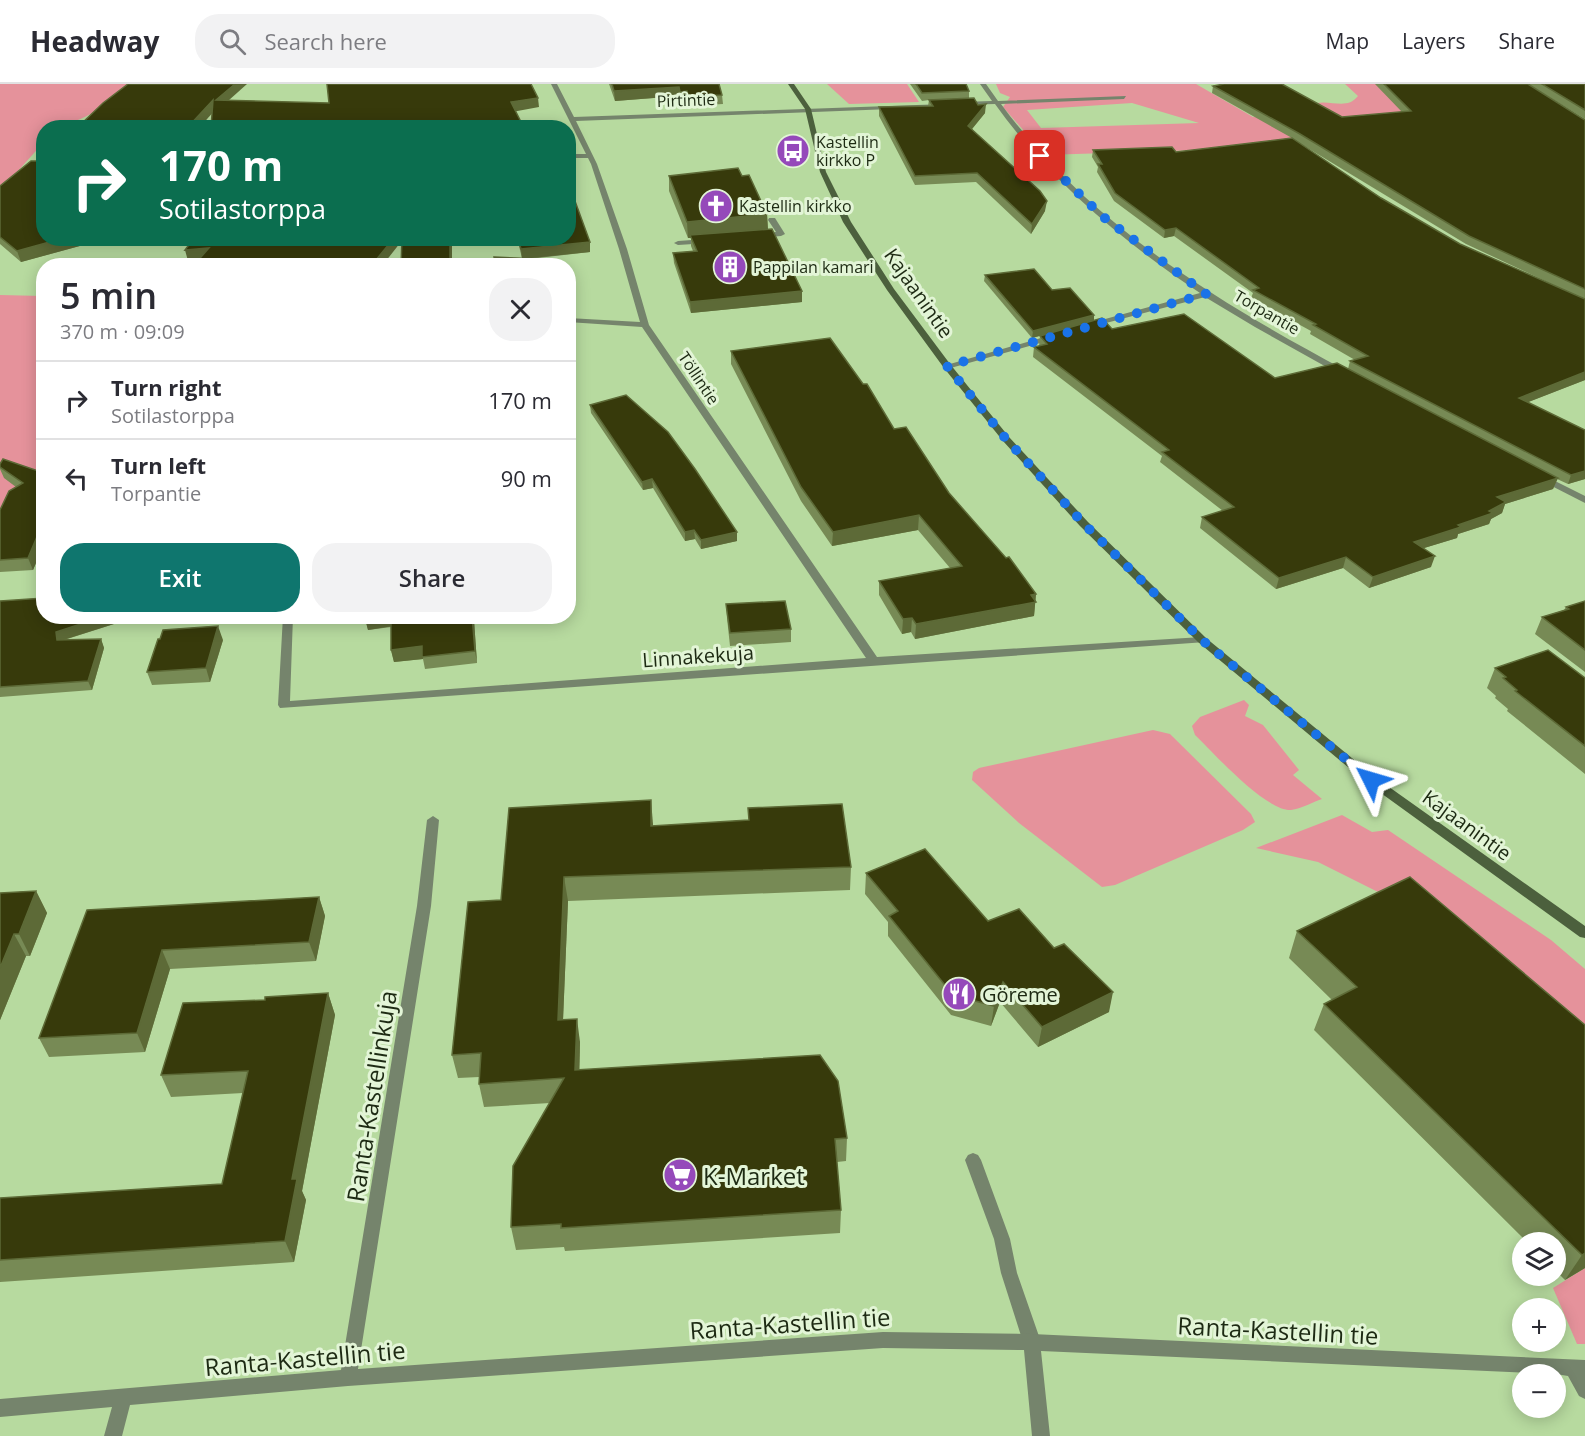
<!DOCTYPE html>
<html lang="en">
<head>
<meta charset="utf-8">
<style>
	:root { --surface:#fff; --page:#f2f2f3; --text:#2b2b33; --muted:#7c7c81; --line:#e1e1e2; --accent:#0f766e }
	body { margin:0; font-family:"Open Sans",sans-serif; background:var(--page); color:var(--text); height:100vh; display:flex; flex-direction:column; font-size:22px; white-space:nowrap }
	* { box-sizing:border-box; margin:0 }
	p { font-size:20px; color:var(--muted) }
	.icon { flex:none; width:33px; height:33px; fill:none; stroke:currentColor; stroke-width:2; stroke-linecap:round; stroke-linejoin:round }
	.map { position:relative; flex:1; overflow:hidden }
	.side { position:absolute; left:36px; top:174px; width:540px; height:366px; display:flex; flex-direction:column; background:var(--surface); border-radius:24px; box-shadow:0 3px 15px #0003 }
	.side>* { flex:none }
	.banner { position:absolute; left:36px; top:36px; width:540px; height:126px; border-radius:24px; box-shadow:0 3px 15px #0003; background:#0b6e4f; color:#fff; overflow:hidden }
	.controls { position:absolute; left:1512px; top:1148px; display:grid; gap:12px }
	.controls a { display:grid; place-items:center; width:54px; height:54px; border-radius:50%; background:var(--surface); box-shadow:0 3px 15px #0003; font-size:30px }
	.pin { position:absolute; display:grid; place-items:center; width:51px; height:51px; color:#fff; margin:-26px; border-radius:12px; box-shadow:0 3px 9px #0006 }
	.me { position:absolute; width:66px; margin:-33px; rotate:310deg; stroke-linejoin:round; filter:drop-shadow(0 0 4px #0008) }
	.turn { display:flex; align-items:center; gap:21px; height:126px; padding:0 24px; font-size:27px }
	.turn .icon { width:78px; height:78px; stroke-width:2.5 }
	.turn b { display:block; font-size:42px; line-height:51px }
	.round { display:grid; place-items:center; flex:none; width:63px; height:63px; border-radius:24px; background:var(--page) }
	.headline { display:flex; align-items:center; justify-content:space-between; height:102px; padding:0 24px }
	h1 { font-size:36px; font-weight:600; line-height:45px }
	.primary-button { display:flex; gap:12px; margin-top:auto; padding:12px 24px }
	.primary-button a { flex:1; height:69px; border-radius:24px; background:var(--accent); color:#fff; font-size:24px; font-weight:600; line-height:69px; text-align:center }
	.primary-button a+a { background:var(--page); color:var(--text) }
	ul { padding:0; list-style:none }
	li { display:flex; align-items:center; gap:18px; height:78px; padding:0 24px; border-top:2px solid var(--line) }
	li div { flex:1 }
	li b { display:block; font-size:22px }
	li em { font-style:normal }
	header { display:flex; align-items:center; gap:36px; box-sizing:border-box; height:84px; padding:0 30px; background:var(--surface); border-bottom:2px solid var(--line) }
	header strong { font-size:28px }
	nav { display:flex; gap:33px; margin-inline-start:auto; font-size:21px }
	.search { width:420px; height:54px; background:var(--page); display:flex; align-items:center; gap:15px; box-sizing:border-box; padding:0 21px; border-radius:24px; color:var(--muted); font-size:22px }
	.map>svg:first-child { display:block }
	.green { fill:#e5929b; fill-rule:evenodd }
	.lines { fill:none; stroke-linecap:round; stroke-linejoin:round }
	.lane { fill:#75846c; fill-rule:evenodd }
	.street { fill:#75846c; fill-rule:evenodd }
	.secondary { fill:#4c603d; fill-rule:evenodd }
	.wall { fill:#778a55; fill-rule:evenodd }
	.shaded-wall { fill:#5d6a37 }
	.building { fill:#373a0b; stroke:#5d6a37; stroke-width:1.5 }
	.route { stroke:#1a73e8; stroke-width:10; stroke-dasharray:0 18 }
	.labels { text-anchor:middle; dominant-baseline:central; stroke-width:6; stroke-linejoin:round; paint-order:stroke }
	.far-street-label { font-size:16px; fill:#1d2a13; stroke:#e3f5d7 }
	.far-poi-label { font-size:16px; fill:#1d2a13; stroke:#e3f5d7; text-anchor:start }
	.street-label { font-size:20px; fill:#1d2a13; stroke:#e3f5d7 }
	.poi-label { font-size:20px; fill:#1d2a13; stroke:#e3f5d7; text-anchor:start }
	.near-street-label { font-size:24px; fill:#1d2a13; stroke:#e3f5d7 }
	.near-poi-label { font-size:24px; fill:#1d2a13; stroke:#e3f5d7; text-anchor:start }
</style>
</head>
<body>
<header>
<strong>Headway</strong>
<div class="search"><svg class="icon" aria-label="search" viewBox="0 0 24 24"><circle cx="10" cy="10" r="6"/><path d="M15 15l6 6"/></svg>Search here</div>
<nav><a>Map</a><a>Layers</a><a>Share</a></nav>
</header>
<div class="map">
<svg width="1585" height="1352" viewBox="0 0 1585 1352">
	<rect width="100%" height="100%" fill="#b7da9f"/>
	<g class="green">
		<path d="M0 0H133C109 21 76 43 44 44L43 59 0 107Z"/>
		<polygon points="827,0 907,0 919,18 849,20"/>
		<path d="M996 0H1196L1253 33 1289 28 1315 27 1317 19C1332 16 1347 26 1358 12L1345 0H1377L1417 23 1302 58 1260 64 1045 71 1003 23 1010 13 1000 9ZM1132 19 1199 39 1041 44 1027 26Z"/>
		<polygon points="0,211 43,212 43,372 0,461"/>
		<path d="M1244 616 1249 621 1245 632 1263 641 1299 686 1293 691 1322 715C1313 718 1301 725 1291 726 1265 727 1214 669 1195 651L1192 642 1200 633Z"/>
		<polygon points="1153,646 1170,650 1251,730 1255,738 1243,746 1115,801 1102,803 1019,739 972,696 973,688 979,684"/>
		<polygon points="1342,731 1372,748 1388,746 1551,856 1585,885 1585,980 1400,819 1318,778 1256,764"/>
		<polygon points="1585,1184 1585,1260 1577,1260 1553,1204"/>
	</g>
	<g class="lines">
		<polygon class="lane" points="973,1069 978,1071 981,1076 1010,1155 1017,1189 1041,1258 1038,1264 1032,1266 1026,1264 1023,1258 1001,1189 994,1155 965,1076 968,1071"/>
		<g class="street">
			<polygon points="551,0 557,0 574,33 945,20 945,22 943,23 576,37 597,80 627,165 649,241 877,573 1202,553 1206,554 1207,556 1206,558 280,624 278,621 283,532 293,532 290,617 866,574 642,243 568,238 568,234 640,238 619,165 591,80 588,74 568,74 568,70 586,70"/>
			<path d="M980 0H986L998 17 1126 12 1124 15 1001 20C1089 140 1216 217 1345 286V290H1339L1255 243 1205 213 1087 244V240L1200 209C1122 157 1050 97 995 20L959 21 958 20 961 18 992 17Z"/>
			<polygon points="769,134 775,134 785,150 781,152 757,154 757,150 776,148 768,136"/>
			<polygon points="706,155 709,155 709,159 678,161 674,159 678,157"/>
			<rect x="38" y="201" width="6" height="4"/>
			<polygon points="1055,250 1058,250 1058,254 947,285 943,282"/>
			<polygon points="1541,390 1585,412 1585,419 1538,395 1536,393"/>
			<polygon points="433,732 439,736 431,822 358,1285 883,1248 1032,1250 1585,1276 1585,1315 1579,1312 1568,1292 1556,1290 1041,1267 1050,1352 1032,1352 1024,1266 883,1264 348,1302 130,1321 122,1352 104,1352 112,1323 0,1333 0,1315 341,1286 417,822 427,736"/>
		</g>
		<polygon class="secondary" points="788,0 794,0 811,25 826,88 851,138 894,205 950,280 1009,353 1088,438 1206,554 1375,693 1585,842 1585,854 1580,853 1367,699 1198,558 1080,442 1003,357 944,284 887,206 843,138 820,88 805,25"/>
	</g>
	<g class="wall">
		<polygon points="609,0 719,0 722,11 723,20 689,22 687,17 680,17 679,12 615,17"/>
		<polygon points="910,0 966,0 969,7 969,14 978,21 985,29 972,45 1045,127 1031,150 976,98 915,101 879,32 879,23 928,22 929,16 922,17"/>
		<path d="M1375 0H1528L1585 36V296L1528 318 1585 395 1568 400 1557 395 1553 405 1505 420 1502 429 1491 435 1489 440 1458 450 1457 454 1424 464 1431 483 1369 504 1343 484 1276 505 1200 444 1202 433 1223 427 1160 378 1162 372 1033 273 1034 263 1039 262 1040 252 1112 245 1275 294 1348 285 1350 277 1355 276 1310 250 1311 247 1251 214 1253 209 1174 152 1164 154 1114 117 1097 88 1098 83 1092 73 1093 66 1176 68 1292 54 1212 9 1213 2 1342 33 1402 28ZM1296 57 1466 160 1558 203 1460 160 1381 114Z"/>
		<polygon points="1528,0 1585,0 1585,35"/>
		<polygon points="41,77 44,154 87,160 21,178 0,160 0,102"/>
		<polygon points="669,92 742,92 767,130 768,145 802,207 802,218 691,229 674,179 673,169 693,167 691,162 691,154 688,154 669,107"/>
		<polygon points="517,154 568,154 590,158 590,168 529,175 538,182 495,182 494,173 522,174"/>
		<polygon points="985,191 1052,206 1094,231 1094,237 1032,254 984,197"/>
		<polygon points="731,267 894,345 1036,510 1034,532 915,555 911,548 902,550 879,511 879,497 950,484 918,446 832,462 801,417 731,280"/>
		<polygon points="590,321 737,448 737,457 701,465 695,455 685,457 653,404 643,406 591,329"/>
		<polygon points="0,380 41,388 44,386 44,460 33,486 0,488 0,426 16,403 4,394 0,385"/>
		<polygon points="0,517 44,532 139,532 64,556 101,555 104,564 92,606 0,613"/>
		<polygon points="1585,517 1585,588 1535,550 1542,533 1564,526 1566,523"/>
		<polygon points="726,520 791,545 791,558 730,562 727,534"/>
		<polygon points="365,532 489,534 474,536 477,579 425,585 423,575 394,578 391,566 391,543 368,546"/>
		<polygon points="223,556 210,598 152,601 147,588"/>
		<polygon points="1495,584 1585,594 1585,690 1507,627 1508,625 1495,614 1496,612 1487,604"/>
		<polygon points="748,724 851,783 850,806 568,817 563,936 580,958 579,985 847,1054 846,1077 837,1078 841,1126 840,1149 565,1167 564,1163 516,1166 511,1143 550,1019 484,1023 479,1000 479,993 458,994 452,971 501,816 653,742 749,736"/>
		<polygon points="866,789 988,837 1109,928 1038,963 1000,918 991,942 951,931 888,852 888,838 865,810"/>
		<polygon points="36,807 47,829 30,872 26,872 0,936 0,809"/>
		<polygon points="319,813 325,832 316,877 170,885 145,968 49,973 39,954 87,826"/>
		<polygon points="1297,847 1585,941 1585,1184 1565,1196 1556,1187 1556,1158 1527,1158 1314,946 1324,920 1332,916 1289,874"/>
		<polygon points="328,909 335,931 302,1107 306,1116 294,1178 0,1198 0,1114 222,1100 243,1009 171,1013 161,991 265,916"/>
	</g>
	<g class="shaded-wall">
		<polygon points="235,0 247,0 219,25 216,16"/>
		<polygon points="679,3 679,12 615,17 614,7"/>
		<polygon points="538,14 539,23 512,28 511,18"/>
		<polygon points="213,16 216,25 199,44 187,44"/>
		<polygon points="986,20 985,29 967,51 968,42"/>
		<polygon points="1047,117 1045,127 1031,150 1032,140"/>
		<polygon points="767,130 768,147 690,151 691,154 688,154 687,138"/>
		<polygon points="1176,144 1174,152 1164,154 1165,146"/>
		<polygon points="64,154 86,154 87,160 21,178 17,167"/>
		<polygon points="394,154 404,154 382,182 371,182"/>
		<rect x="450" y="154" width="2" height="28"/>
		<polygon points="590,158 590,168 522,175 521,165"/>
		<polygon points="209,164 212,175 188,177 185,166"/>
		<polygon points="802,207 802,218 691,229 690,218"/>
		<polygon points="1094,231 1094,237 1032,254 1033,247"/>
		<polygon points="1585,288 1585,296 1516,323 1519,314"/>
		<polygon points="1585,387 1585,395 1568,400 1571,391"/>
		<polygon points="1558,394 1553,405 1505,420 1502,429 1491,435 1489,440 1458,450 1457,454 1411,468 1414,458 1458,441 1497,413"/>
		<polygon points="652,395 653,404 643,406 642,398"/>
		<polygon points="919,431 918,446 832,462 833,448"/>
		<polygon points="44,436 44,460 33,486 28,474"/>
		<polygon points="694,446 695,455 685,457 685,448"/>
		<polygon points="737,448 737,457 701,465 701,456"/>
		<polygon points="1435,472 1431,483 1369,504 1373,493"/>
		<polygon points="1346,473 1343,484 1276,505 1279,494"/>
		<polygon points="1036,510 1034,532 915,555 916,540"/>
		<polygon points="105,532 139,532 60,557 57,556 56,548"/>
		<polygon points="379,532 391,532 393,542 368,546 365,535"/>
		<polygon points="472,532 489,532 489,534 474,536 477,579 475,567"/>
		<polygon points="912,534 911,548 902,550 903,535"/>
		<polygon points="218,542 223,556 210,598 206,584"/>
		<polygon points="101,555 104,564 92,606 88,597"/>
		<polygon points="422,562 423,575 394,578 391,566"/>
		<polygon points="651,716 653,740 653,766 651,742"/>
		<polygon points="564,793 568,817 562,960 558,936"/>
		<polygon points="36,807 47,829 30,872 19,850"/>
		<polygon points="319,813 325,832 316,877 309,858"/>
		<polygon points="14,850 26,872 0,936 0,884"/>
		<polygon points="162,866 170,885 145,968 137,949"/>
		<polygon points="1003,898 1000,918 991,942 994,922"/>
		<polygon points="1113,908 1109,928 1038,963 1042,943"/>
		<polygon points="328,909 335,931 302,1107 306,1116 294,1178 285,1157 292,1095"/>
		<polygon points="577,935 580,958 579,1009 575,986"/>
		<polygon points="1585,1169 1585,1184 1565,1196 1582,1171"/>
	</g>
	<g class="building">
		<polygon points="128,0 235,0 216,16 329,19 327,0 531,0 538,14 511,18 524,44 211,44 213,16 187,44 77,44 103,19"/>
		<polygon points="612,0 719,0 722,11 688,12 687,7 680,8 679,3 614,7"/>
		<polygon points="916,0 966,0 969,7 922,9"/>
		<polygon points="1224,0 1282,0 1342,33 1411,27 1384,0 1528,0 1585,36 1585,205 1469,152 1300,50 1213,2"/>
		<polygon points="1542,0 1585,0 1585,26"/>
		<polygon points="974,14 978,21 986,20 968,42 1040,107 1047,117 1032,140 977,89 915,92 879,23 933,22 929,16"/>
		<polygon points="1292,54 1381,114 1460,160 1585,215 1585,288 1519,314 1585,346 1585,387 1571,391 1350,277 1368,272 1313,241 1316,240 1253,206 1259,204 1176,144 1165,146 1115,109 1098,80 1102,80 1093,66 1172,63 1176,68"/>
		<polygon points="44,75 44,154 64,154 17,167 0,153 0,102 31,77 41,77"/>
		<polygon points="738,84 742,92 749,91 767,130 687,138 669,92"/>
		<polygon points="568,98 590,158 521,165 518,154 568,154"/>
		<polygon points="772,145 802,207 690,218 673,169 697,167 690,151"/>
		<polygon points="194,154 394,154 371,182 193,182 209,164 185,166"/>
		<polygon points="402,154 450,154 450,182 401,182"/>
		<polygon points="494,173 536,175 538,182 496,182"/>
		<polygon points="1034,185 1052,206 1070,204 1094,231 1033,247 985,191"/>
		<polygon points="1184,230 1275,294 1337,279 1558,394 1497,413 1506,418 1489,427 1493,429 1458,441 1461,443 1414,458 1435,472 1373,493 1346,473 1279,494 1202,433 1234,423 1162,368 1169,366 1034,263 1047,260 1040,252 1102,234 1112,245"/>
		<polygon points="830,254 863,300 867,300 894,345 906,343 949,409 1006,474 1009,473 1036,510 1031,511 1036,518 916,540 912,534 903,535 879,497 962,482 919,431 833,448 801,403 731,267"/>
		<polygon points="626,311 668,348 695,385 737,448 701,456 694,446 685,448 652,395 642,398 590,321"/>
		<polygon points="3,375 41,388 44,386 44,436 28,474 0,476 0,426 9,407 23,399 0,383 0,380"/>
		<polygon points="44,514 44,532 105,532 56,548 57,556 101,555 88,597 0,603 0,517"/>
		<polygon points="785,517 791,545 730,549 726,520"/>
		<polygon points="1585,517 1585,566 1542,533 1569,525 1566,523"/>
		<polygon points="365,532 379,532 365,535"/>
		<polygon points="391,532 472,532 475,567 422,573 422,562 391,566"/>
		<polygon points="218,542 206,584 147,588 158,555 160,555 163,546"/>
		<polygon points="1548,566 1585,594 1585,662 1515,607 1517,606 1503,594 1506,593 1495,584"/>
		<polygon points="651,716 651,742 749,736 748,724 842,720 851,783 564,793 558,936 577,935 575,986 820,971 838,997 847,1054 835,1055 841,1126 561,1144 561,1140 511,1143 513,1082 564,994 479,1000 481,969 452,971 468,818 501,816 509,724"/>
		<polygon points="925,765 988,837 1019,825 1054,864 1064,860 1113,908 1042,943 1003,898 994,922 953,911 889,832 898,827 866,789"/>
		<polygon points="1410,793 1585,941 1585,1169 1582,1171 1324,920 1357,903 1297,847"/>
		<polygon points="36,807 19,850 14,850 0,884 0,809"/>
		<polygon points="319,813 309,858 162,866 137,949 39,954 87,826"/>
		<polygon points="328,909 292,1095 297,1095 285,1157 0,1176 0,1114 222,1100 248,987 161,991 183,919 265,916 265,913"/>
	</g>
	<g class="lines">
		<polyline class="route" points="1040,72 1102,132 1206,210 947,282 1006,355 1084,440 1202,556 1371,696"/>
	</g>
	<defs>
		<symbol id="bus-disc" viewBox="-11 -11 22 22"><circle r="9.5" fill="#9549ba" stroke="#e3f5d7"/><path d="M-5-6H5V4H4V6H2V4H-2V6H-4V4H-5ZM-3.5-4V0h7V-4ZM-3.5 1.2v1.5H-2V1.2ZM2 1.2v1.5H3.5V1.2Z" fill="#fff"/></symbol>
		<symbol id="church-disc" viewBox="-11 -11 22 22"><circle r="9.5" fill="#9549ba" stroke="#e3f5d7"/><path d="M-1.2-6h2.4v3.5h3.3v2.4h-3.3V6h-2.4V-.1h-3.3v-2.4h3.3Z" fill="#fff"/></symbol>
		<symbol id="building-disc" viewBox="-11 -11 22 22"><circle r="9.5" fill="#9549ba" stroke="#e3f5d7"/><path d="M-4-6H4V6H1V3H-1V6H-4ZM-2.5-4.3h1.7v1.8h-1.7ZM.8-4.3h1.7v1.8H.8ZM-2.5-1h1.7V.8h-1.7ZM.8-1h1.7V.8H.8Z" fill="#fff"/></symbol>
		<symbol id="restaurant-disc" viewBox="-11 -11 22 22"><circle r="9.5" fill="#9549ba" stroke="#e3f5d7"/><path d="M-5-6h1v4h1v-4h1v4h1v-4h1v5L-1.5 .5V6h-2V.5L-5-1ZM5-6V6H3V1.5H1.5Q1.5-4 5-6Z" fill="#fff"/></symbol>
		<symbol id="supermarket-disc" viewBox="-11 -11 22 22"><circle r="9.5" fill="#9549ba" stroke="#e3f5d7"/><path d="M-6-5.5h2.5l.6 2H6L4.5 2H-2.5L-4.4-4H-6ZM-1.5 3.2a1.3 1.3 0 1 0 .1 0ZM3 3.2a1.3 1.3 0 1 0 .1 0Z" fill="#fff"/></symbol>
	</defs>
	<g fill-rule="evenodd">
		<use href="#bus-disc" x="774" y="48" width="38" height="38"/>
		<use href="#church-disc" x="697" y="103" width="38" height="38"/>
		<use href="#building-disc" x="711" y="164" width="38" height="38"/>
		<use href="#restaurant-disc" x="940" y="891" width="38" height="38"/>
		<use href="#supermarket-disc" x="661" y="1072" width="38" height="38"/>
	</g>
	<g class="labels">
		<g class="far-street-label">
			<text transform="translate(686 16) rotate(-2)">Pirtintie</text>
			<text transform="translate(1267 228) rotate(30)">Torpantie</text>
			<text transform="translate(699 294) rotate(56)">Töllintie</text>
		</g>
		<g class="far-poi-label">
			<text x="816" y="58">Kastellin<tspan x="816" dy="18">kirkko P</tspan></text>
			<text x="739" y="122">Kastellin kirkko</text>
			<text x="753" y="183">Pappilan kamari</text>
		</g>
		<g class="street-label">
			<text transform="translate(919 209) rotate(55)">Kajaanintie</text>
			<text transform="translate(698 572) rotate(-4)">Linnakekuja</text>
			<text transform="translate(1467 741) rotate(36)">Kajaanintie</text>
		</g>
		<g class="poi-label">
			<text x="982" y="910">Göreme</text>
		</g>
		<g class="near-street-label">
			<text transform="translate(371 1012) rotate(-81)">Ranta-Kastellinkuja</text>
			<text transform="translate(790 1239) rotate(-4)">Ranta-Kastellin tie</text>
			<text transform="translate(1278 1246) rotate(3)">Ranta-Kastellin tie</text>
			<text transform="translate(305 1274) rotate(-5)">Ranta-Kastellin tie</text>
		</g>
		<g class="near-poi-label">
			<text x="703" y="1091">K-Market</text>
		</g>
	</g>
</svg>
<div class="controls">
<a><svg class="icon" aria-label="layers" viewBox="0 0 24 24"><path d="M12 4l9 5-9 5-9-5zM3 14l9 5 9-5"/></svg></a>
<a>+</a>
<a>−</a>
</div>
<div class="pin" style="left:1040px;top:72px;background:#d93025"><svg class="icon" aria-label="arrive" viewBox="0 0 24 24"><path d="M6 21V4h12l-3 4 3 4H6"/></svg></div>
<svg class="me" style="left:1371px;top:696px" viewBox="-20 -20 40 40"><path d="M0-17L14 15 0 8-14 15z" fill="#1a73e8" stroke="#fff" stroke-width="4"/></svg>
<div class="banner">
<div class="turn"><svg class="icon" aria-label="right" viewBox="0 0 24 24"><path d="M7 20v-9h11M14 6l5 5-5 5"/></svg><div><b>170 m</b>Sotilastorppa</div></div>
</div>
<section class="side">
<div class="headline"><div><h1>5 min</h1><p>370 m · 09:09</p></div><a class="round"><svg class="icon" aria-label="close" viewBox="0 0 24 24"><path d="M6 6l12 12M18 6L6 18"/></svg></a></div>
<ul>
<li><svg class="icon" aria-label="right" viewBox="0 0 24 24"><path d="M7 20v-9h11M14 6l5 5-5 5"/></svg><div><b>Turn right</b><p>Sotilastorppa</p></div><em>170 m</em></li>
<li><svg class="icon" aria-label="left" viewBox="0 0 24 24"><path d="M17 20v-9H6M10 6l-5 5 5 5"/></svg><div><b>Turn left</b><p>Torpantie</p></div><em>90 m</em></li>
</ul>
<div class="primary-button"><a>Exit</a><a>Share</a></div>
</section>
</div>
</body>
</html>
